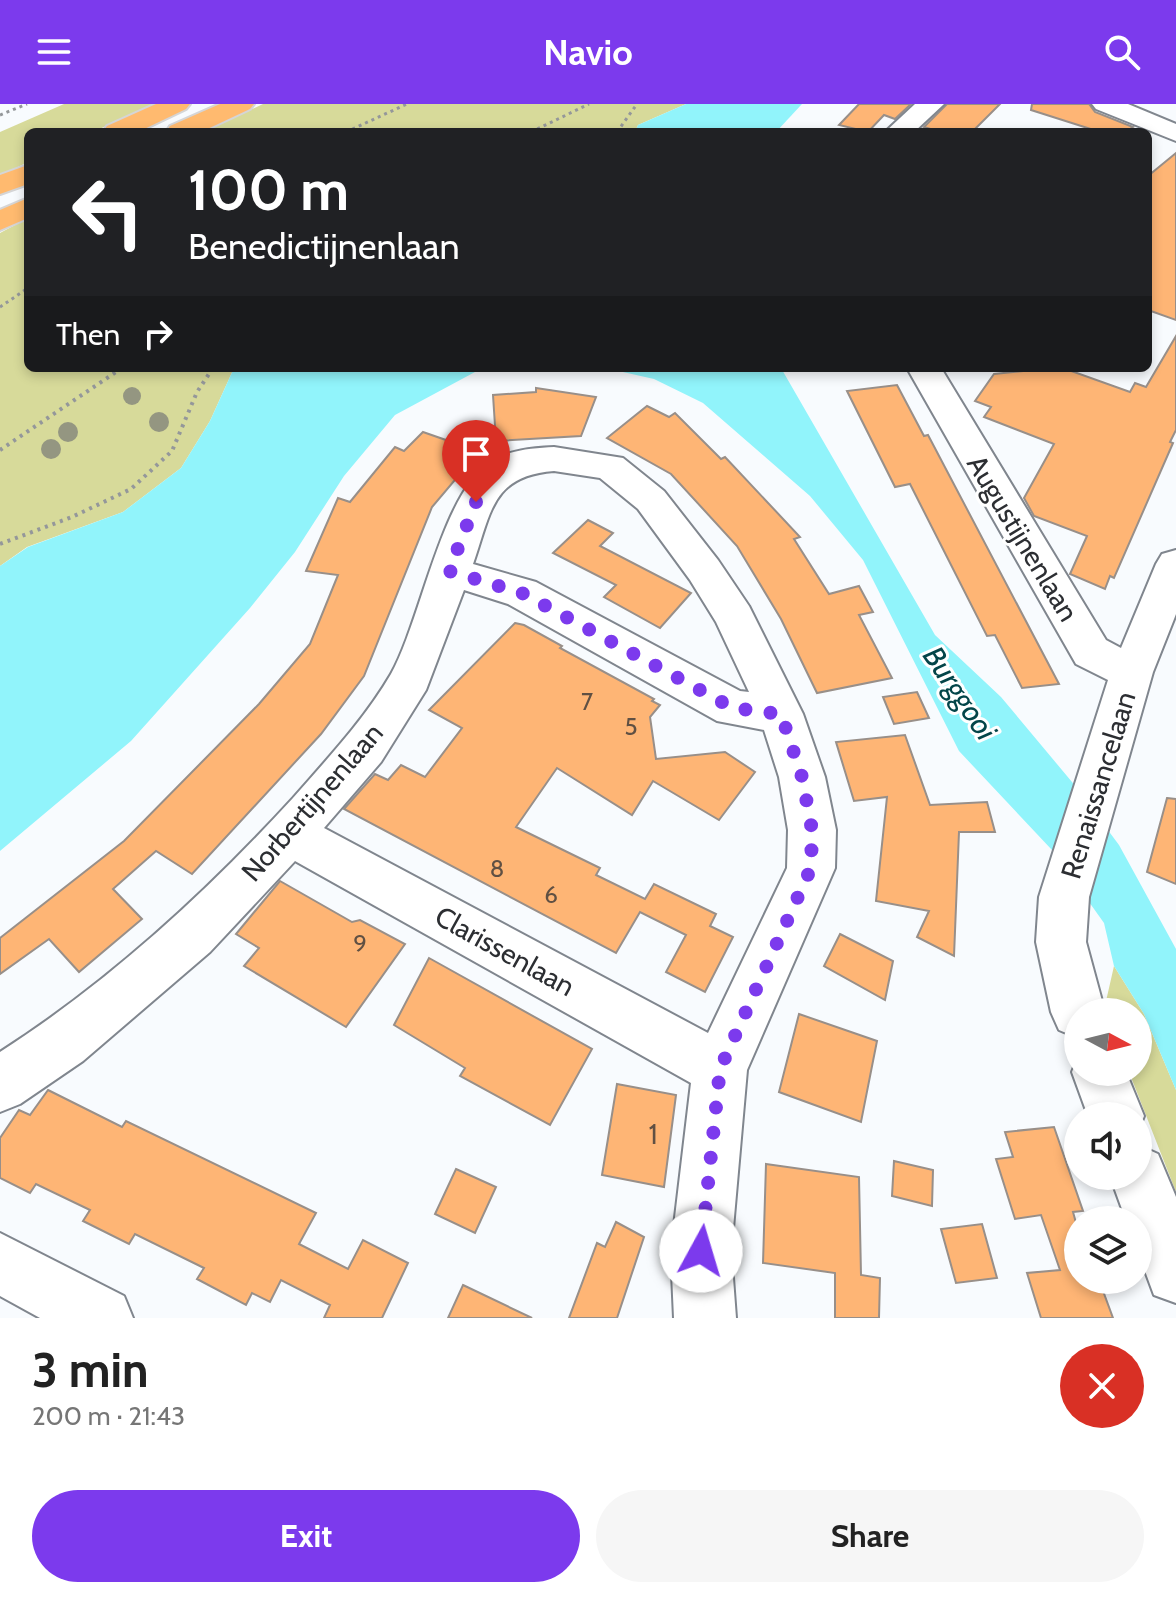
<!DOCTYPE html>
<html lang="en">
<head>
<meta charset="utf-8">
<style>
	:root { --surface:#fff; --page:#f6f6f6; --text:#222; --muted:#767676; --accent:#7c3aed }
	body { margin:0; font-family:Cabin,sans-serif; background:var(--page); color:var(--text); height:100vh; display:flex; flex-direction:column; font-size:30px; white-space:nowrap }
	* { box-sizing:border-box; margin:0 }
	p { font-size:26px; color:var(--muted) }
	.icon { flex:none; width:44px; height:44px; fill:none; stroke:currentColor; stroke-width:2; stroke-linecap:round; stroke-linejoin:round }
	.map { position:relative; height:1214px; overflow:hidden }
	.details { display:flex; flex-direction:column; background:var(--surface); flex:1 }
	.details>* { flex:none }
	.hud { position:absolute; left:24px; top:24px; width:1128px; height:244px; border-radius:12px; box-shadow:0 4px 12px #0003; background:#202124; color:#fff; overflow:hidden }
	.needle { width:52px; rotate:97deg }
	.fabs { position:absolute; left:1064px; top:894px; display:grid; gap:16px }
	.fabs a { display:grid; place-items:center; width:88px; height:88px; border-radius:50%; background:var(--surface); box-shadow:0 4px 12px #0003; font-size:40px }
	.pin { position:absolute; display:grid; place-items:center; width:68px; height:68px; color:#fff; margin:-82px -34px; border-radius:50% 50% 50% 0; rotate:-45deg; box-shadow:0 0 8px #0007 }
	.pin .icon { rotate:45deg }
	.me { position:absolute; width:88px; margin:-44px; rotate:6deg; stroke-linejoin:round; filter:drop-shadow(0 0 6px #0008) }
	.turn { display:flex; align-items:center; gap:28px; height:168px; padding:0 32px; font-size:36px }
	.turn .icon { width:104px; height:104px; stroke-width:2.5 }
	.turn b { display:block; font-size:56px; line-height:68px }
	.then { display:flex; align-items:center; height:76px; padding:0 32px; background:#0003; gap:16px; font-size:30px }
	.round { display:grid; place-items:center; flex:none; width:84px; height:84px; border-radius:42px; background:var(--page) }
	.head { display:flex; align-items:center; justify-content:space-between; height:136px; padding:0 32px }
	h1 { font-size:48px; font-weight:700; line-height:60px }
	.action { display:flex; gap:16px; margin-top:auto; padding:16px 32px }
	.action a { flex:1; height:92px; border-radius:48px; background:var(--accent); color:#fff; font-size:32px; font-weight:700; line-height:92px; text-align:center }
	.action a+a { background:var(--page); color:var(--text) }
	header { display:flex; justify-content:space-between; align-items:center; height:104px; padding:0 32px; background:var(--accent); color:#fff; font-size:36px; font-weight:700 }
	.map>svg:first-child { display:block }
	.green { fill:#d7da9a }
	.water { fill:#91f4fb }
	.building { fill:#feb575; stroke:#988f89; stroke-width:2 }
	.lines { fill:none; stroke-linecap:round; stroke-linejoin:round }
	.minor-casing { stroke:#80868e; stroke-width:4 }
	.highway-casing { stroke:#d5d5d6; stroke-width:4 }
	.path-far1 { stroke:#94979a; stroke-width:3; stroke-dasharray:3 4; stroke-linecap:butt }
	.path { stroke:#94979a; stroke-width:4; stroke-dasharray:3 5; stroke-linecap:butt }
	.minor { fill:#fff; fill-rule:evenodd }
	.highway { fill:#ffba6f; fill-rule:evenodd }
	.tree { fill:#949681 }
	.route { stroke:#7c3aed; stroke-width:14; stroke-dasharray:0 25.2 }
	.labels { text-anchor:middle; dominant-baseline:central; stroke-width:6; stroke-linejoin:round; paint-order:stroke }
	.number-label { font-size:24px; fill:#605043 }
	.street-label { font-size:28px; fill:#2c2e32; stroke:#fff }
	.near-number-label { font-size:28px; fill:#605043 }
	.water-label { font-size:30px; font-style:italic; fill:#034549; stroke:#fff }
</style>
</head>
<body>
<header><svg class="icon" aria-label="menu" viewBox="0 0 24 24"><path d="M4 6h16M4 12h16M4 18h16"/></svg>Navio<svg class="icon" aria-label="search" viewBox="0 0 24 24"><circle cx="10" cy="10" r="6"/><path d="M15 15l6 6"/></svg></header>
<div class="map">
<svg width="1176" height="1214" viewBox="0 0 1176 1214">
	<rect width="100%" height="100%" fill="#f8fbfe"/>
	<g class="green">
		<polygon points="64,0 154,0 93,28 28,28 28,58 0,72 0,28"/>
		<polygon points="263,0 686,0 638,21 635,28 203,28"/>
		<polygon points="28,114 28,264 234,264 210,317 181,364 123,408 27,443 0,462 0,129"/>
		<polygon points="1114,862 1144,910 1176,986 1176,1088 1129,968 1138,968 1138,908 1104,906"/>
	</g>
	<g class="water">
		<polygon points="686,0 802,0 776,28 635,28 638,21"/>
		<polygon points="234,264 512,264 475,268 395,311 344,372 295,448 250,504 131,637 0,747 0,462 28,443 123,408 181,364 210,317"/>
		<polygon points="605,264 781,264 935,531 1001,593 1072,678 1119,741 1176,845 1176,986 1144,910 1114,862 1104,819 1052,746 959,647 863,456 810,392 703,299 654,275"/>
	</g>
	<g class="building">
		<polygon points="859,0 911,0 895,15 884,11 868,28 839,21"/>
		<polygon points="947,0 1000,0 972,28 940,28 924,23"/>
		<polygon points="1032,0 1089,0 1095,8 1133,23 1125,28 1100,28 1031,6"/>
		<polygon points="1176,49 1176,216 1148,206 1148,72"/>
		<polygon points="1176,232 1176,326 1170,338 1173,339 1114,474 1110,472 1105,485 1070,470 1087,432 1034,412 1024,394 1054,340 984,313 991,303 975,297 994,270 1053,264 1063,264 1130,288 1135,279 1146,283"/>
		<polygon points="897,281 924,332 928,331 1059,580 1022,584 995,531 987,532 910,380 895,383 847,287"/>
		<polygon points="536,284 596,293 581,332 496,337 493,291 536,288"/>
		<polygon points="647,302 669,313 675,309 721,355 725,353 800,433 794,435 829,490 859,482 873,508 859,511 892,574 817,589 781,515 737,442 671,370 607,334"/>
		<polygon points="423,328 446,336 450,332 482,344 432,403 364,572 321,630 192,770 156,747 113,785 142,815 79,868 49,835 0,870 0,834 124,737 259,600 310,540 338,471 306,467 338,394 350,398 395,343 404,347"/>
		<polygon points="588,416 613,429 600,442 691,489 660,524 604,493 616,481 553,449"/>
		<polygon points="515,519 524,521 562,542 560,544 654,595 652,597 660,601 650,613 656,655 725,648 755,668 719,716 653,677 632,711 557,664 516,723 600,764 596,771 645,795 654,780 716,810 710,822 733,833 705,888 666,868 686,831 640,808 616,849 344,705 375,670 388,676 401,661 425,673 462,624 429,606"/>
		<polygon points="917,588 929,614 894,620 883,593"/>
		<polygon points="905,631 930,701 987,698 995,728 959,728 954,852 917,833 929,807 876,797 887,693 854,697 836,638"/>
		<polygon points="1167,694 1176,695 1176,780 1147,768"/>
		<polygon points="280,777 352,818 360,816 405,840 346,923 244,862 259,844 236,830"/>
		<polygon points="840,830 893,857 885,896 824,862"/>
		<polygon points="429,854 592,945 550,1021 460,972 465,964 394,921"/>
		<polygon points="799,910 877,937 861,1018 779,988"/>
		<polygon points="617,980 676,991 664,1083 602,1071"/>
		<polygon points="48,986 122,1023 126,1017 316,1109 299,1140 348,1165 363,1136 408,1159 382,1214 324,1214 330,1201 281,1176 270,1198 252,1189 246,1201 197,1175 204,1164 135,1130 129,1140 83,1117 90,1106 36,1080 30,1089 0,1074 0,1034 19,1006 30,1011"/>
		<polygon points="1054,1023 1083,1107 1073,1108 1078,1126 1078,1176 1099,1176 1113,1214 1041,1214 1027,1169 1060,1166 1041,1111 1015,1115 996,1055 1013,1053 1005,1028"/>
		<polygon points="894,1057 933,1066 932,1102 892,1092"/>
		<polygon points="766,1060 859,1073 861,1171 880,1174 879,1214 835,1214 835,1169 763,1159"/>
		<polygon points="456,1065 496,1083 475,1129 435,1110"/>
		<polygon points="616,1118 644,1133 617,1214 569,1214 597,1139 605,1143"/>
		<polygon points="982,1120 997,1174 956,1179 941,1125"/>
		<polygon points="463,1181 532,1214 448,1214"/>
	</g>
	<g class="lines">
		<defs>
			<g id="minor">
				<polygon points="915,0 944,0 914,28 885,28"/>
				<polygon points="1092,0 1128,0 1176,20 1176,37 1096,5"/>
				<polygon points="907,264 941,264 1106,536 1121,544 1156,460 1162,450 1176,446 1176,510 1153,568 1089,793 1086,838 1105,908 1078,908 1078,934 1059,926 1051,908 1036,838 1039,793 1108,576 1076,560"/>
				<path d="M554 343 623 354 664 387 718 456 749 502 803 610 825 673 836 726 835 764 747 966 731 1147 736 1214H674L671 1147 691 979 295 757 210 848 83 957 20 1000 0 1008V948C109 878 206 789 293 694 328 654 364 616 391 570 421 517 441 391 490 358 508 346 533 344 554 343ZM554 367 600 374 638 405 690 476 716 518 749 588 740 587 536 478 473 460C491 409 491 372 554 367ZM464 486 508 500 717 617 764 626 779 673 788 726 787 764 708 929 324 724 381 658 426 586Z"/>
				<polygon points="1078,953 1078,968 1126,968 1144,1012 1138,1027 1138,1012 1088,1012 1072,968"/>
				<polygon points="1138,1041 1158,1050 1176,1093 1176,1199 1154,1191 1138,1148 1138,1116 1126,1116 1110,1072 1138,1072"/>
				<polygon points="0,1129 124,1192 133,1214 40,1214 0,1192"/>
			</g>
			<g id="highway">
				<polygon points="156,0 190,0 186,5 138,28 103,28 107,22"/>
				<polygon points="220,0 254,0 250,5 201,28 166,28 170,22"/>
				<polygon points="28,61 28,80 0,90 0,71"/>
				<polygon points="28,94 28,114 0,126 0,106"/>
			</g>
		</defs>
		<use href="#minor" class="minor-casing"/>
		<use href="#highway" class="highway-casing"/>
		<g class="path-far1">
			<polyline points="0,11 27,0"/>
			<polyline points="346,28 407,0"/>
			<polyline points="531,28 589,0"/>
			<polyline points="617,28 637,0"/>
			<polyline points="0,203 28,184"/>
		</g>
		<g class="path">
			<polyline points="0,346 122,264"/>
			<polyline points="0,440 72,413 131,385 172,347 197,288 213,264"/>
		</g>
		<use href="#minor" class="minor"/>
		<use href="#highway" class="highway"/>
	</g>
	<g class="tree">
		<circle cx="132" cy="292" r="9"/>
		<circle cx="159" cy="318" r="10"/>
		<circle cx="68" cy="328" r="10"/>
		<circle cx="51" cy="345" r="10"/>
	</g>
	<g class="lines">
		<polyline class="route" points="476,398 449,467 522,489 733,604 781,610 802,673 812,726 811,764 720,965 701,1147"/>
	</g>
	<g class="labels">
		<g class="number-label">
			<text x="587" y="597">7</text>
			<text x="631" y="622">5</text>
			<text x="497" y="764">8</text>
			<text x="551" y="790">6</text>
			<text x="360" y="839">9</text>
		</g>
		<g class="street-label">
			<text transform="translate(1023 434) rotate(59)">Augustijnenlaan</text>
			<text transform="translate(1098 681) rotate(-73)">Renaissancelaan</text>
			<text transform="translate(312 698) rotate(-49)">Norbertijnenlaan</text>
			<text transform="translate(505 847) rotate(29)">Clarissenlaan</text>
		</g>
		<g class="near-number-label">
			<text x="653" y="1030">1</text>
		</g>
		<g class="water-label">
			<text transform="translate(960 589) rotate(56)">Burggooi</text>
		</g>
	</g>
</svg>
<div class="fabs">
<a><svg class="needle" viewBox="-14 -14 28 28"><path d="M0-13l5 13h-10z" fill="#e53935"/><path d="M0 13l5-13h-10z" fill="#767676"/></svg></a>
<a><svg class="icon" aria-label="sound" viewBox="0 0 24 24"><path d="M4 9h4l5-4v14l-5-4H4zM17 9q2 3 0 6"/></svg></a>
<a><svg class="icon" aria-label="layers" viewBox="0 0 24 24"><path d="M12 4l9 5-9 5-9-5zM3 14l9 5 9-5"/></svg></a>
</div>
<div class="pin" style="left:476px;top:398px;background:#d93025"><svg class="icon" aria-label="arrive" viewBox="0 0 24 24"><path d="M6 21V4h12l-3 4 3 4H6"/></svg></div>
<svg class="me" style="left:701px;top:1147px" viewBox="-20 -20 40 40"><circle r="19" fill="#fff"/><path d="M0-13L10 11 0 6-10 11z" fill="#7c3aed"/></svg>
<div class="hud">
<div class="turn"><svg class="icon" aria-label="left" viewBox="0 0 24 24"><path d="M17 20v-9H6M10 6l-5 5 5 5"/></svg><div><b>100 m</b>Benedictijnenlaan</div></div>
<div class="then">Then<svg class="icon" aria-label="right" viewBox="0 0 24 24"><path d="M7 20v-9h11M14 6l5 5-5 5"/></svg></div>
</div>
</div>
<section class="details">
<div class="head"><div><h1>3 min</h1><p>200 m · 21:43</p></div><a class="round" style="background:#d93025;color:#fff"><svg class="icon" aria-label="close" viewBox="0 0 24 24"><path d="M6 6l12 12M18 6L6 18"/></svg></a></div>
<div class="action"><a>Exit</a><a>Share</a></div>
</section>
</body>
</html>
